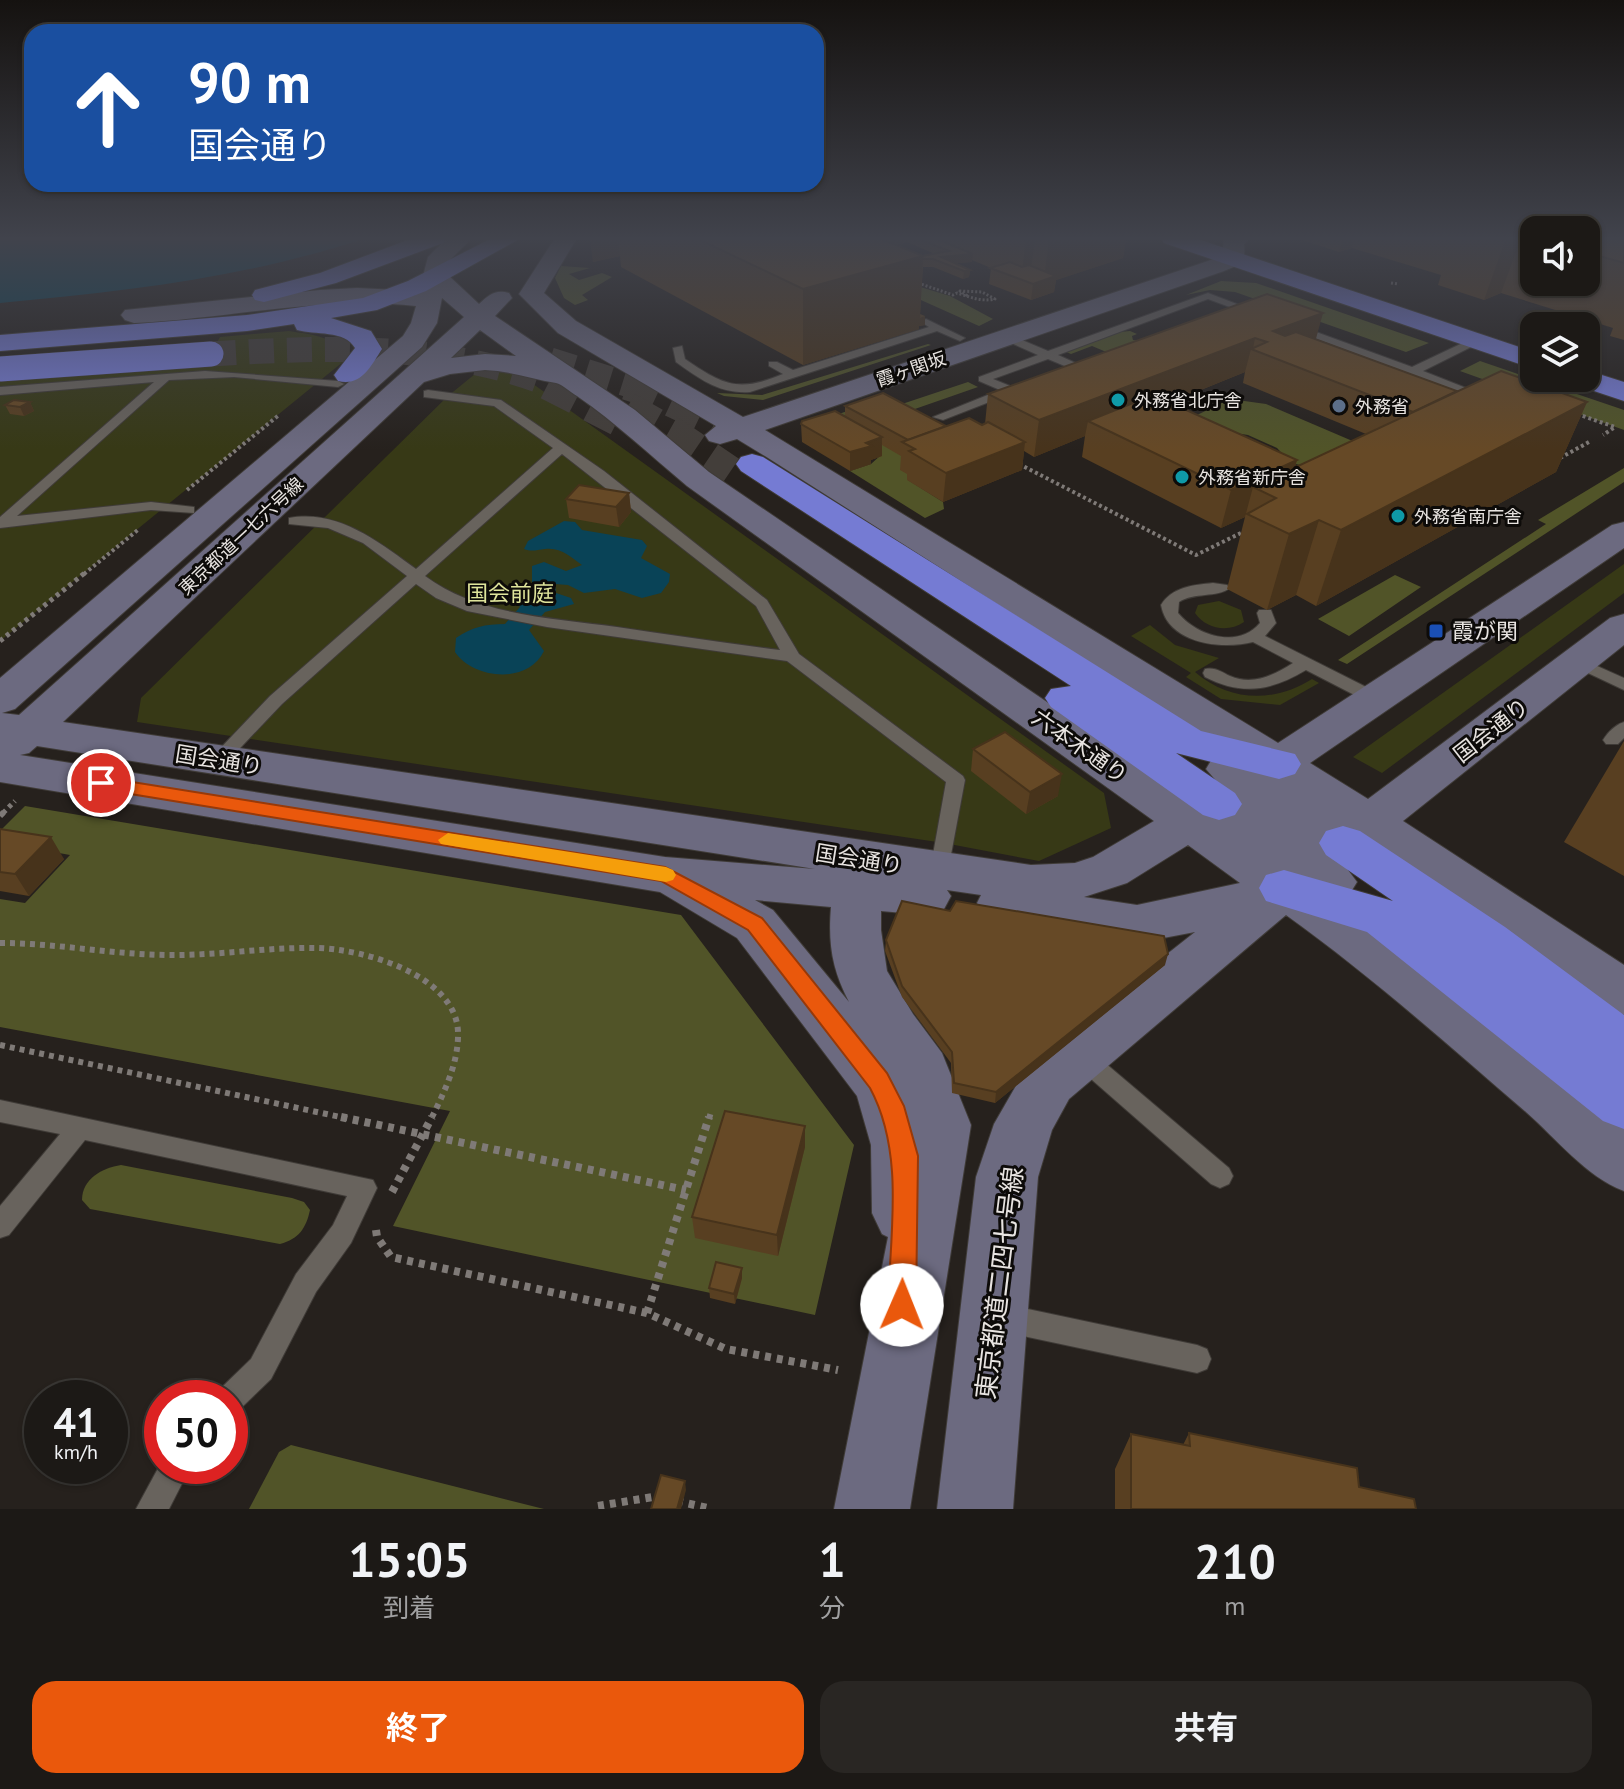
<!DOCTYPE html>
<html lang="ja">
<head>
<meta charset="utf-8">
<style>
	:root { --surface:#1c1916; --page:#292623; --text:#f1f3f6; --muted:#a0a0a1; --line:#3a3835; --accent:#ea580c }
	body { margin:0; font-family:"PT Sans","Noto Sans JP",sans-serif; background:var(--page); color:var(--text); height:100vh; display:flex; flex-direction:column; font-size:30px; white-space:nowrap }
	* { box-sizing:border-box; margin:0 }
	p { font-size:26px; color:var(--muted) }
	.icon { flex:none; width:44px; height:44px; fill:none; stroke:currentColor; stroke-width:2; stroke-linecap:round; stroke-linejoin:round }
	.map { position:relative; height:1509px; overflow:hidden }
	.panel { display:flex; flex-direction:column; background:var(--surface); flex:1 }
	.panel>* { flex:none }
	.banner { position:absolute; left:24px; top:24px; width:800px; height:168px; border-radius:24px; box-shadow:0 2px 6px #0004,0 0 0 2px var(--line); background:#1a4fa0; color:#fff; overflow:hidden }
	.controls { position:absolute; left:1520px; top:216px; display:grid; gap:16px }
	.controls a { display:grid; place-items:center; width:80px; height:80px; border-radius:16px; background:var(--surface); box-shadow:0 2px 6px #0004,0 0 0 2px var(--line); font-size:40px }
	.speed { position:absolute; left:24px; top:1380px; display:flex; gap:16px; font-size:40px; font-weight:700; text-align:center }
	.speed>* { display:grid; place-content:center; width:104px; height:104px; border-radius:50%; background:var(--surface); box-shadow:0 2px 6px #0004,0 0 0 2px var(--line); line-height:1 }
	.speed small { font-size:20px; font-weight:400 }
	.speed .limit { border:12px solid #d22; background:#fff; color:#111 }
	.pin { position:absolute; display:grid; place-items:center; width:68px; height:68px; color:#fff; margin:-34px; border:4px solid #fff; border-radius:50%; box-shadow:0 2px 8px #0007 }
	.me { position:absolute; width:88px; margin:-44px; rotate:1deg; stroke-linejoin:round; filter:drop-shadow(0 0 6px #0008) }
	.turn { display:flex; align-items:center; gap:28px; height:168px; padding:0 32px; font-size:36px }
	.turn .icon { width:104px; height:104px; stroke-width:2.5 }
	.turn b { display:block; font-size:56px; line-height:68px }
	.eta { display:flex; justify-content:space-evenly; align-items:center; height:136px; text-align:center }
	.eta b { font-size:48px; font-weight:700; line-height:56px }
	.button { display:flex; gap:16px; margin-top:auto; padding:16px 32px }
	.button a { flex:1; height:92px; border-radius:24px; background:var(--accent); color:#fff; font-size:32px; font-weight:700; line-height:92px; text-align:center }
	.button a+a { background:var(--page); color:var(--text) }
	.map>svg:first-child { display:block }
	.green { fill:#373916 }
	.forest { fill:#515428 }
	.water { fill:#094357 }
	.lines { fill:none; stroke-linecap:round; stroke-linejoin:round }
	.highway-tunnel-far1 { stroke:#433e3a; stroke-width:25; stroke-dasharray:25 13; stroke-linecap:butt }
	.highway-tunnel { stroke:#433e3a; stroke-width:32; stroke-dasharray:32 16; stroke-linecap:butt }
	.lane-casing { stroke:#3f3b37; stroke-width:2 }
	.secondary-casing { stroke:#3f3b37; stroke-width:2 }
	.highway-casing { stroke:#3f3b37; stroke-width:2 }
	.path-far4 { stroke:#7f7a77; stroke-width:3; stroke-dasharray:2 2; stroke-linecap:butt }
	.path-far3 { stroke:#7f7a77; stroke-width:4; stroke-dasharray:3 3; stroke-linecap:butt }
	.path-far2 { stroke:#7f7a77; stroke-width:5; stroke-dasharray:4 4; stroke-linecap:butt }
	.path-far1 { stroke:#7f7a77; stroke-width:6; stroke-dasharray:5 5; stroke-linecap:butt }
	.path { stroke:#7f7a77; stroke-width:8; stroke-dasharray:6 6; stroke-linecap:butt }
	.lane { fill:#68635d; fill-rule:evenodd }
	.secondary { fill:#6c6a80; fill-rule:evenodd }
	.highway { fill:#757bd3; fill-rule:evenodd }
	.highway-bridge-casing { stroke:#3f3b37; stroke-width:26; stroke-linecap:butt }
	.highway-bridge { stroke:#757bd3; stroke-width:25 }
	.wall { fill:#583f21; fill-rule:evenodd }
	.shaded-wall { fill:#47331b }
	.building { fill:#664926; stroke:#47331b; stroke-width:2 }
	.route { fill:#ea580c; stroke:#983908; stroke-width:2 }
	.slow { fill:#f59e0b }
	.culture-dot { fill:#0f9aa8; stroke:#0d0b09; stroke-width:3 }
	.service-dot { fill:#5c6f8a; stroke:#0d0b09; stroke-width:3 }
	.transit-dot { fill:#1a4fb4; stroke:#0d0b09; stroke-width:3 }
	.labels { text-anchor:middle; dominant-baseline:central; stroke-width:6; stroke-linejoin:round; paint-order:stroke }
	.far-street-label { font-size:18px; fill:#e8e4e1; stroke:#0d0b09 }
	.far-poi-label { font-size:18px; fill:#e8e4e1; stroke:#0d0b09; text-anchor:start }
	.park-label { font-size:22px; fill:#dfe49b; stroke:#0d0b09 }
	.poi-label { font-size:22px; fill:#e8e4e1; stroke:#0d0b09; text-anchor:start }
	.street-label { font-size:22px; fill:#e8e4e1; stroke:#0d0b09 }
	.near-street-label { font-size:26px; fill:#e8e4e1; stroke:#0d0b09 }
</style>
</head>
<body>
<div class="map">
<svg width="1624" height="1509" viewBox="0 0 1624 1509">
	<rect width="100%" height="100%" fill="#26211d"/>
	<g class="green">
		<path d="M289 331C314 335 334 336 349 357L0 641V374L208 358 220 337Z"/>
		<polygon points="515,371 1104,793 1111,828 1039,861 944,843 137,722 141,698 448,396 475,374"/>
		<polygon points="1624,564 1624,593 1382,773 1353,757"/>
		<path d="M1219 601 1241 610 1244 622C1228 633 1206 629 1195 613L1198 605Z"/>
		<path d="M1150 625 1175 645 1219 658 1195 672C1230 702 1274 703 1312 679L1319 683 1280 705 1221 699 1186 677 1191 673 1131 636Z"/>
	</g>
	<g class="forest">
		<polygon points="561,266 590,268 569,274 579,280 602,273 612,277 582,295 588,300 575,305 564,298 555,278"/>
		<polygon points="1221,281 1256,283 1429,343 1406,352 1235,292 1210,290 1186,295"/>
		<polygon points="917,286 950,296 993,319 979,326 903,292"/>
		<polygon points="1130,331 1137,334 1132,336 1133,340 1147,341 1135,364 1092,346 1071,354 1064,351 1119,332"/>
		<polygon points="928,344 931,345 763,400 724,396 717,393 762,395"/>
		<polygon points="1480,361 1624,410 1624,430 1460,371"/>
		<polygon points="968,382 978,387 912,410 913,477 908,480 943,502 944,509 925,518 850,471 871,464 881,455 807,425 885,398 899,405"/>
		<polygon points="1230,399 1266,404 1404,463 1322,470 1291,463 1277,448 1248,435 1209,429 1195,416"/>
		<polygon points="1624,468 1624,482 1347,664 1338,660 1546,524 1538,520"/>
		<polygon points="1395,575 1421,587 1349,636 1318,619"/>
		<polygon points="25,806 681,915 854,1145 815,1315 393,1226 450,1111 0,1027 0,899 25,903 70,855 15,845 0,831"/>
		<path d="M121 1165 292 1198 304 1202 310 1210C306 1228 299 1239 280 1244L90 1209 82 1200C82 1179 102 1168 121 1165Z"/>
		<polygon points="291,1445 544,1509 249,1509 279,1452"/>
	</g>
	<g class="water">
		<path d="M0 238H366C245 278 126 291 0 303Z"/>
		<path d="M564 521 575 522 582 530 642 540 647 546 641 558 670 574 669 582 661 593 642 598 615 589 584 593 568 585 555 584 556 593 571 598 574 604 545 612 529 630 544 651C528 685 473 679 455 652L456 638C472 627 485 624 505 624L520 607 518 604 532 584V566L544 562 566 571 582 565C571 557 561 547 545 549 536 550 532 552 524 549L528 541Z"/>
	</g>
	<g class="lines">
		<g class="highway-tunnel-far1">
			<path d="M211 354C327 347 444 342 553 386"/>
			<polyline points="550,360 633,386"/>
		</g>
		<g class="highway-tunnel">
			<polyline points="548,384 618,420"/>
			<polyline points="627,384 655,393 729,428"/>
			<polyline points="627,408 677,436 730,472"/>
		</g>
		<defs>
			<g id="lane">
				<polygon points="1208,293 1263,314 1254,316 1208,299 1058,355 1080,365 1080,369 1072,369 1048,359 993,379 1015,388 1015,392 943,420 933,417 1000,390 979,381 979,377 1038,355 1002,339 1002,335 1010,335 1048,351"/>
				<path d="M926 319 965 338 960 341 937 331 750 392C719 394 700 379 676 362L673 348 682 346 685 359C723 385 738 393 783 374L769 366V362H777L793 370 929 327 921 322Z"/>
				<polygon points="1297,325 1412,367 1471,339 1479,339 1479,343 1423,371 1489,397 1479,400 1293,330 1293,326"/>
				<polygon points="205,371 338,381 344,384 338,387 234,377 169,380 17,516 151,502 194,507 194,513 151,510 0,528 0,517 154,382 0,395 0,387"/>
				<path d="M428 390 501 400 604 471 767 600 799 654 963 776 965 780 947 876H933L930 871 946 782 787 661 547 627 467 611 436 598 416 584 282 704 225 764H213L210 760 213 756 270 696 407 576 363 543 328 528 289 524V518C338 509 379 542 416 569L553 448 494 406 424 397V391ZM562 454 756 606 780 650C726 643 671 635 617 627 553 618 479 616 425 576Z"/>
				<path d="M1213 583 1227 585 1230 588C1217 598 1194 592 1179 602L1178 613C1197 636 1238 649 1260 623L1257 613 1259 610H1271L1276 623 1265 636 1382 695 1385 699 1382 703H1370L1306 670C1271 691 1242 696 1205 677L1203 673 1205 669C1216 667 1221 672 1230 676 1253 686 1274 675 1293 663L1253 642C1222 650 1168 644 1161 605 1172 587 1193 585 1213 583Z"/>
				<polygon points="1577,657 1624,678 1624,690 1571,665 1569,662"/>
				<path d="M1624 722V738L1618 744H1606L1603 740C1608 732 1615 725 1624 722Z"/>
				<polygon points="1083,1048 1091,1051 1229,1168 1233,1176 1229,1184 1220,1188 1211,1184 1075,1065 1071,1058 1075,1051"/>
				<polygon points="0,1100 373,1180 377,1188 351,1243 316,1292 271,1379 240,1409 230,1414 230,1398 216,1398 220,1389 251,1359 296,1274 333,1225 347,1196 85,1140 9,1235 0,1238 0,1206 60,1134 0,1122"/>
				<polygon points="1004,1304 1197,1345 1207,1349 1211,1359 1207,1369 1197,1373 1004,1332 994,1328 990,1318 994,1308"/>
				<polygon points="162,1461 162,1466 191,1466 169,1509 136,1509"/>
			</g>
			<path id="secondary" d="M447 238H472L451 259 448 275 479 304C489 295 495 289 509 293L512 298 495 316 635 410 709 472 1191 800 1218 783 1206 769 1212 759 1228 754 1236 756 765 456 737 439 720 444 709 441 705 435 716 426 558 333 519 294 555 238H577L544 293 576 321 743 417 1208 261 1222 255 1224 238H1250L1244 244C1246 263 1241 264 1224 271L765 430 1278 743 1612 525 1624 522V548L1310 763 1368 799 1610 618 1624 614V645L1403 821 1624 965V1015L1605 1008 1371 846 1345 866 1357 882 1349 895 1337 899 1375 925 1624 1125V1191C1585 1176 1557 1139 1526 1112 1447 1044 1370 975 1286 915L1069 1099 1052 1130 1038 1177 1013 1509H937L976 1177 994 1124 1029 1063 1195 932 1137 943 1002 922 984 916 977 903 981 895 947 890 951 896 944 909 926 915 881 911V930L887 971 913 1014 942 1053 971 1125 910 1509H834L888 1237 882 1234 872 1213 871 1145 857 1096 737 938 660 892 0 782V678L403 336 411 323 416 306C322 295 228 319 134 323L125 320 121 315 125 310 320 290 357 288 419 291 428 257ZM442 298 464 317 19 715 2 713 15 709 422 347 437 323ZM480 330 516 356 485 354 451 358ZM485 370C510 371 532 379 556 383 562 384 571 393 577 396 616 423 650 455 687 486L1154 821 1093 857 1075 863 1031 865 63 722 424 382 450 374ZM37 746 815 869 665 857 20 755 29 753ZM1188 845 1240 883 1137 905 1084 897 1127 883ZM755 900 831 907C828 944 832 969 849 1002L773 910Z"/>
			<g id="highway">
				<polygon points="413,238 446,238 443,243 336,283 264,302 255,300 252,295 255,290 320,273"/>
				<path d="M492 238H521L426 291 377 310 331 318 371 331 382 349C371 366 361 387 338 381L334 375 355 348C345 330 315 335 297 330L294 324 247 331 0 351V335L247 315 363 298 408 281Z"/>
				<polygon points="1161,238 1195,238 1534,352 1534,369 1164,243"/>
				<polygon points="1586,370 1624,382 1624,401 1573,384 1569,378 1586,378"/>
				<polygon points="752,454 763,457 1201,731 1295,754 1301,764 1295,774 1279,779 1176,753 1235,793 1242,804 1235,815 1219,820 1203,815 1051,707 1045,698 1051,689 1071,686 741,471 736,464 741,457"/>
				<polygon points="1343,826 1360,831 1505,927 1624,1015 1624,1129 1603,1121 1367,932 1266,901 1259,888 1266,875 1284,870 1393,901 1326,855 1319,843 1326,831"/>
			</g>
		</defs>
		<use href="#lane" class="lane-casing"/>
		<use href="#secondary" class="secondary-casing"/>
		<use href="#highway" class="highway-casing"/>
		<g class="path-far4">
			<path d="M918 283 953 295 957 293C970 297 981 302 995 299L982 292 960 291 969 297"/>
			<polyline points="1391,283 1398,284"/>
		</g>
		<g class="path-far3">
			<polyline points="1577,414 1615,427 1603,435"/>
			<polyline points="1560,458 1589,442"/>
			<polyline points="1019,464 1196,555 1245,531"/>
			<polyline points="187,490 279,415"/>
			<polyline points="84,574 139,529"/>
		</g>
		<g class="path-far2">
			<polyline points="0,641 86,572"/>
			<polyline points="3,813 15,801"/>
		</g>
		<g class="path-far1">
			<polyline points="0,816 5,811"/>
			<path d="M0 943C55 943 109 954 165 955 216 956 266 947 317 948 363 949 456 975 458 1032 459 1062 444 1093 431 1119"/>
			<polyline points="0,1045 350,1119"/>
			<polyline points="709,1119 711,1112"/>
		</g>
		<g class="path">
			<polyline points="341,1117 686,1190"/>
			<polyline points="392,1192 432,1117"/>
			<polyline points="376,1230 377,1237 391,1257 647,1313 726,1349 838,1370"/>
			<polyline points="647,1313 709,1117"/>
			<polyline points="677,1501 712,1509"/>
			<polyline points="598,1506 659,1496"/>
		</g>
		<use href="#lane" class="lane"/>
		<use href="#secondary" class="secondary"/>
		<use href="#highway" class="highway"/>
		<defs>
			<polyline id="highway-bridge" points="0,369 211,354"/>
		</defs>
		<use href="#highway-bridge" class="highway-bridge-casing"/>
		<use href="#highway-bridge" class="highway-bridge"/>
	</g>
	<g class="wall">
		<path d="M591 238 884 240 886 238H1126L1123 258 1056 280 1054 292 1031 300 989 284 991 268 972 260V262L956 263 970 270 969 277 963 279 933 267H923L920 314 925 316V325L919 326V329L803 365 621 267 620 256 593 262ZM907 242 935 254 922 256 896 245Z"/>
		<polygon points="1296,238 1534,238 1534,282 1586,282 1586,238 1618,240 1624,241 1624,340 1610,336 1613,328 1501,293 1484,300 1438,285 1441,275 1352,248 1339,252"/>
		<path d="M1267 294 1316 339 1457 391 1587 402 1556 472 1316 606 1296 595 1267 610 1227 589 1245 517 1221 528 1082 457 1085 436 1034 457 1024 451 1022 470 943 502 907 480V474L900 470 901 456 882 445V456L871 460V464L850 471 802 442 801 424 845 416V406L946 426 982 425 985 424 988 394ZM1245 372 1243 383 1366 434 1295 467 1297 460 1169 403Z"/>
		<polygon points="30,402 34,411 24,416 10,414 5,405"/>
		<polygon points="629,493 631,512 619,527 569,518 566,499"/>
		<polygon points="1624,741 1624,876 1564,842"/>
		<polygon points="973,749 1058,796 1026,814 971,771"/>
		<polygon points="0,829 64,859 29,896 0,891"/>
		<polygon points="886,940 1165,965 995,1103 952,1093 951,1063 902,997 885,951"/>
		<polygon points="805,1147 778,1256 695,1238 692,1217"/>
		<polygon points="742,1278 735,1304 710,1298 709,1288"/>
		<polygon points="1189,1433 1359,1487 1416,1509 1115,1509 1115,1469 1131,1434 1183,1445"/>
	</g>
	<g class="shaded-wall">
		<polygon points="595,238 618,238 620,256 593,262 590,240"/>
		<polygon points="895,238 907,238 907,242 897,244 886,253 887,245"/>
		<polygon points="1026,238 1035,238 1030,278 1021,280"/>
		<polygon points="1049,238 1126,238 1123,258 1056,280 1054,292 1031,300 1033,284 1044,280"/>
		<polygon points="1343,238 1355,238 1352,248 1339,252"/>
		<polygon points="1512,238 1521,238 1501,293 1484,300 1505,241"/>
		<polygon points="973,254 972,262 946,264 941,257"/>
		<polygon points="923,256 920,318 925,316 925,325 919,326 919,329 803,365 803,289"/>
		<polygon points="970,270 969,277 963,279 964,271"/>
		<polygon points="1323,313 1314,346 1273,331"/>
		<polygon points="1255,338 1253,349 1251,349 1245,372 1104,429 1088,421 1085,436 1034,457 1039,420"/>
		<polygon points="30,402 34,411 24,416 20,407"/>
		<polygon points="1587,402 1556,472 1316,606 1341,530"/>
		<polygon points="882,437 882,456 871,460 871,464 850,471 850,452 866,443"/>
		<polygon points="1025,442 1022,470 943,502 946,473"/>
		<polygon points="1297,460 1286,497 1253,487 1245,517 1221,528 1231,490"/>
		<polygon points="629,493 631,512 619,527 616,507"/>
		<polygon points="1319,520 1296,595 1267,610 1289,534"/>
		<polygon points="1062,774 1058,796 1026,814 1030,792"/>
		<polygon points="51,837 64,859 29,896 15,874"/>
		<polygon points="1168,954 1165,965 995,1103 996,1092"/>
		<polygon points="805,1126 805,1147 778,1256 777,1235"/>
		<polygon points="742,1268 742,1278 735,1304 734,1294"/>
		<polygon points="685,1481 686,1490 681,1509 677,1509"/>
	</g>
	<g class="building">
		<polygon points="696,238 879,238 923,256 803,289"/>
		<polygon points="886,238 895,238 890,243 884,240"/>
		<polygon points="917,238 934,238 973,254 941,257 970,270 964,271 933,259 923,259 922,256 949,251"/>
		<polygon points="1586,238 1614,238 1624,241 1624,263 1586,252"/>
		<polygon points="1010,262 1022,267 1029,265 1056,276 1033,284 990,268"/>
		<polygon points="1267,294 1323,313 1273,331 1285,336 1296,332 1457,391 1413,412 1251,349 1267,342 1255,338 1039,420 988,394"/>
		<polygon points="1501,371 1587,402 1341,530 1319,520 1289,534 1247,514 1276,498 1253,487"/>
		<polygon points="883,393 946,426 908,440 845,406"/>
		<polygon points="1153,395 1297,460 1231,490 1088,421"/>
		<polygon points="14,400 30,402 20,407 5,405"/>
		<polygon points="835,411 882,437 866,443 872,446 850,452 801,424 802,421"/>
		<polygon points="969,418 982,425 988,422 1025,442 946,473 909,451 915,449 902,442"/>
		<polygon points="579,485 629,493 616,507 566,499"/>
		<polygon points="1005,732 1062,774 1030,792 973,749"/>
		<polygon points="0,829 51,837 15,874 0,872"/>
		<polygon points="902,901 950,911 956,901 1164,936 1168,954 996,1092 954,1083 952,1052 902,986 886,940"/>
		<polygon points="725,1111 805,1126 777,1235 692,1217"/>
		<polygon points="716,1262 742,1268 734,1294 709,1288"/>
		<polygon points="1189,1433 1357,1468 1359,1487 1414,1499 1416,1509 1131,1509 1131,1434 1190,1446"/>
		<polygon points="661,1475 685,1481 677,1509 651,1509"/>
	</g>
	<linearGradient id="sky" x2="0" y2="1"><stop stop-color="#151210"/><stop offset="0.53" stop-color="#41434c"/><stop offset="1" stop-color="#41434c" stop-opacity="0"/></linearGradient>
	<rect width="1624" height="450" fill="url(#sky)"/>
	<path class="route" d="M101 777 665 867 762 918 887 1073 904 1106 918 1156 916 1305 912 1315 902 1319 892 1315 888 1305C890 1234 905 1153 870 1088L748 930 661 881 94 788 92 783 94 779Z"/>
	<polygon class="slow" points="448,833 666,867 673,870 676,875 673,880 666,882 441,844 438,840"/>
	<g class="culture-dot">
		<circle cx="1118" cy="400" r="8"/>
		<circle cx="1182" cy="477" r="8"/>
		<circle cx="1398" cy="516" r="8"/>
	</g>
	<circle class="service-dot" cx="1339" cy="406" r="8"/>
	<rect class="transit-dot" x="1428" y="623" width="16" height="16" rx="4"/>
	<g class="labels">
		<g class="far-street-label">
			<text transform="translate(911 369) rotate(-19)">霞ヶ関坂</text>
			<text transform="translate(241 536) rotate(-43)">東京都道一七六号線</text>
		</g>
		<g class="far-poi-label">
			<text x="1134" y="400">外務省北庁舎</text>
			<text x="1355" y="406">外務省</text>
			<text x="1198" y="477">外務省新庁舎</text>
			<text x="1414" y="516">外務省南庁舎</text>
		</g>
		<g class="park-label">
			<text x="510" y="593">国会前庭</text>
		</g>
		<g class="poi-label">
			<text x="1452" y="631">霞が関</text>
		</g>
		<g class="street-label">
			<text transform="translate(1491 730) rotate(-38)">国会通り</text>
			<text transform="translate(1080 746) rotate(35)">六本木通り</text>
			<text transform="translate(219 760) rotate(9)">国会通り</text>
			<text transform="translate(859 859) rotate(9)">国会通り</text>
		</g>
		<g class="near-street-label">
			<text transform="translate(999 1283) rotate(-83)">東京都道二四七号線</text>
		</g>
	</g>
</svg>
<div class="controls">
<a><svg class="icon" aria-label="sound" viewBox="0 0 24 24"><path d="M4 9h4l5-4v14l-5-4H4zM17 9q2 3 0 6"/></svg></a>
<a><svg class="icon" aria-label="layers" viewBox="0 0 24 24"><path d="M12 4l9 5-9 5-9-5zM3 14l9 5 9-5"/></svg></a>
</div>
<div class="speed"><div>41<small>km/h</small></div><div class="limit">50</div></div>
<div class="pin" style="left:101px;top:783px;background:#d93025"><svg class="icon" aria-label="arrive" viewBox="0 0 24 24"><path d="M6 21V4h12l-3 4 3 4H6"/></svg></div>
<svg class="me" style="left:902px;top:1305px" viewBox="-20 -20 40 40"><circle r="19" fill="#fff"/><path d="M0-13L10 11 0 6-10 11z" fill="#ea580c"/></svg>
<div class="banner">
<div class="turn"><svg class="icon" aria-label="ahead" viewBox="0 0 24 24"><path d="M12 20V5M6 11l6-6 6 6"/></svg><div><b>90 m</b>国会通り</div></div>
</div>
</div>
<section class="panel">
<div class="eta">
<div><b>15:05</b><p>到着</p></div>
<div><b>1</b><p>分</p></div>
<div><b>210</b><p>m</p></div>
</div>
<div class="button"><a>終了</a><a>共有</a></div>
</section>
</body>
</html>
